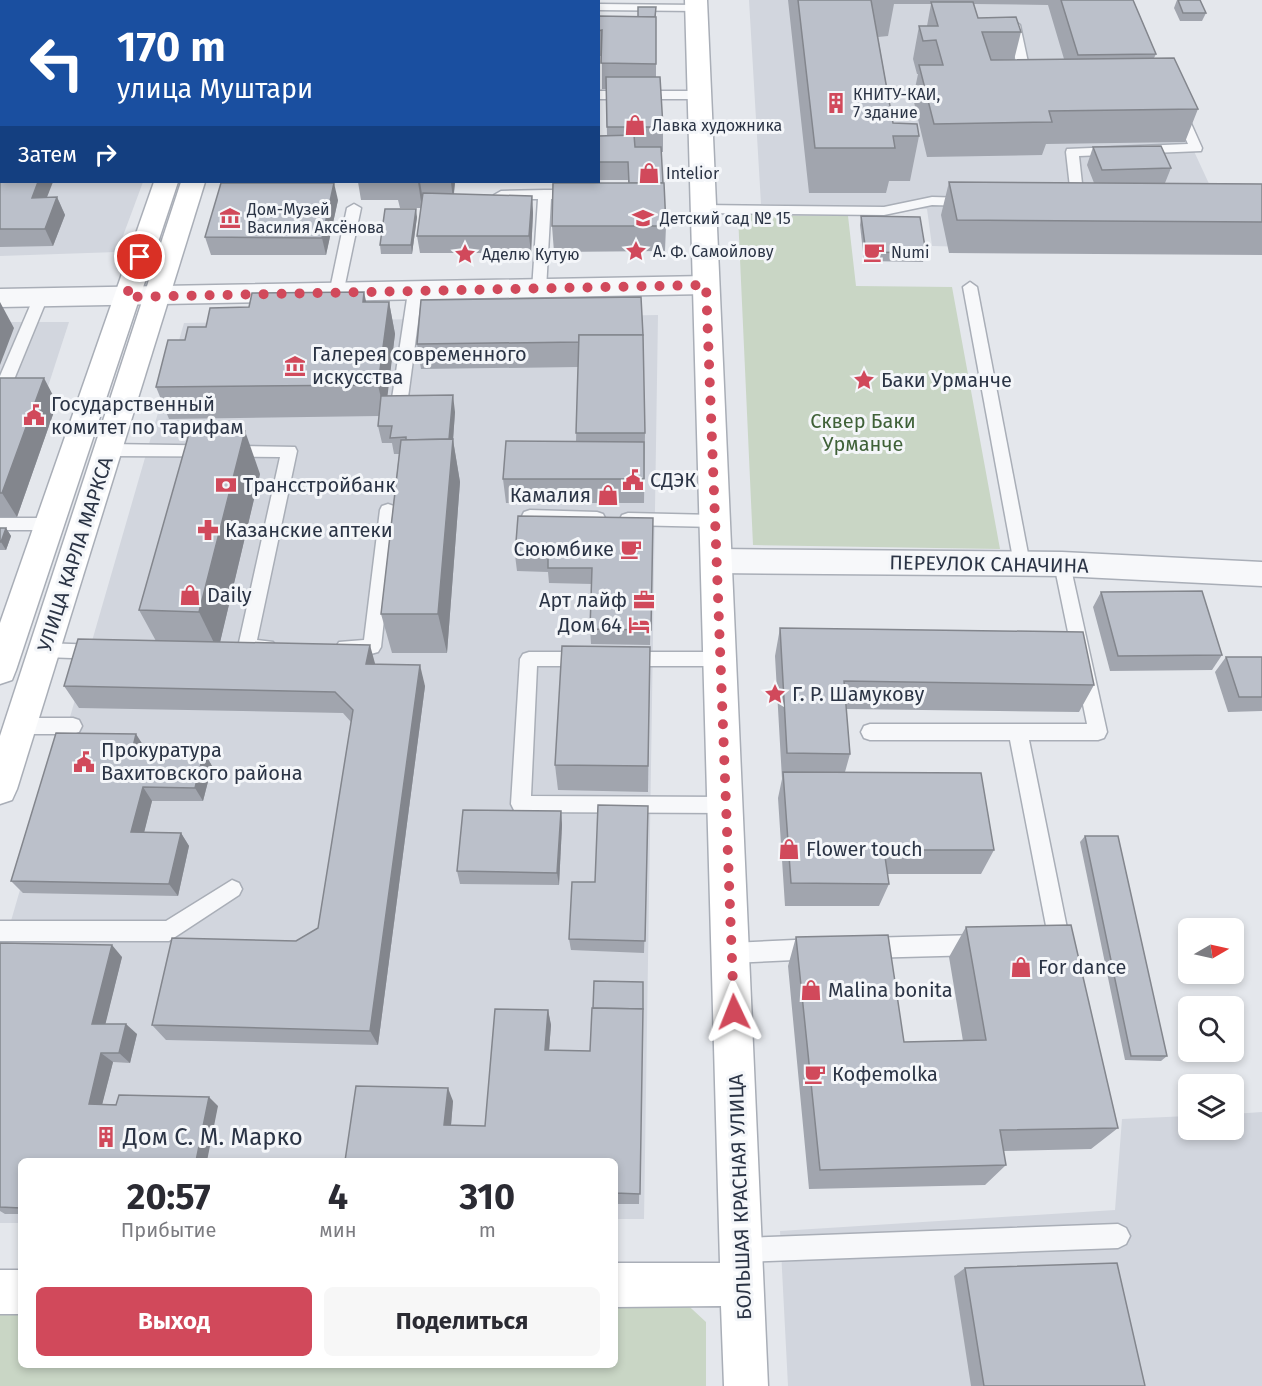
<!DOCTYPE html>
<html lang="ru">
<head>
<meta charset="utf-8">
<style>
	:root { --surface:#fff; --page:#f7f7f7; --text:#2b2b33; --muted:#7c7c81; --accent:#d1495b }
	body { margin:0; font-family:"Fira Sans",sans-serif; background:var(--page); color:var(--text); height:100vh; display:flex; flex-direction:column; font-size:22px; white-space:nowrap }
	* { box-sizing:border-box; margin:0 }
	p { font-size:20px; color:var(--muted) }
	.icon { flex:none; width:33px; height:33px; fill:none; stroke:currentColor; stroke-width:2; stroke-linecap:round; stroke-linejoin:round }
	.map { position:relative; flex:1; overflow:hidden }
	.panel { position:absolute; left:18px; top:1158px; width:600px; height:210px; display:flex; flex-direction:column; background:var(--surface); border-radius:9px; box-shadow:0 3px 9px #0003 }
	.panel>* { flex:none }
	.banner { position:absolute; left:0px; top:0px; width:600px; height:183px; box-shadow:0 3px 9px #0003; background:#1a4fa0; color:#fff; overflow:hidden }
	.needle { width:39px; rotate:81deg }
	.fabs { position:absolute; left:1178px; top:918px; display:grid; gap:12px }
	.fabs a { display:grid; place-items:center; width:66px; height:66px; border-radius:9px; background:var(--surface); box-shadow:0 3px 9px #0003; font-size:30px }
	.pin { position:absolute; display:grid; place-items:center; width:51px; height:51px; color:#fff; margin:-26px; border:3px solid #fff; border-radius:50%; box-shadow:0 2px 6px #0007 }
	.me { position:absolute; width:66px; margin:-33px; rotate:358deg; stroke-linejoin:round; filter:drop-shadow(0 0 4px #0008) }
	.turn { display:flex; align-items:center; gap:21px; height:126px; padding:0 18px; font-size:27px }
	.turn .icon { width:78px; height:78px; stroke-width:2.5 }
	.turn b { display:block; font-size:42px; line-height:51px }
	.then { display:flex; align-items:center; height:57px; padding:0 18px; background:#0003; gap:12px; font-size:22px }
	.eta { display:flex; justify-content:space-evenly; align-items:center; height:102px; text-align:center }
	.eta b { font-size:36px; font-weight:700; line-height:42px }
	.action { display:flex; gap:12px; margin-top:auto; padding:12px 18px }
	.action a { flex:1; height:69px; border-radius:9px; background:var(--accent); color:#fff; font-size:24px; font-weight:700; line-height:69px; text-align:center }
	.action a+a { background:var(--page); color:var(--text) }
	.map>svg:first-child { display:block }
	.built { fill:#d2d6de }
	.green { fill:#c9d6c5 }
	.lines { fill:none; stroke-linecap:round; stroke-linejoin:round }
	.lane-casing { stroke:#a9aeb7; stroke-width:3 }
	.street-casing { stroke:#a9aeb7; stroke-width:3 }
	.secondary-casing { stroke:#a9aeb7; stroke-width:3 }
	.lane { fill:#f7f8fa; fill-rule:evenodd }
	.street { fill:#f7f8fa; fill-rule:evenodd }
	.secondary { fill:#fff; fill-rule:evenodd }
	.wall { fill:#a1a5ae; fill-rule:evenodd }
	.shaded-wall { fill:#83868d }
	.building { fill:#bbc0ca; stroke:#83868d; stroke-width:1.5 }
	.route { stroke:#d1495b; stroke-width:10; stroke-dasharray:0 18 }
	.labels { text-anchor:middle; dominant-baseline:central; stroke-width:6; stroke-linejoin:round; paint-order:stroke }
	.far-poi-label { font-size:16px; fill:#2b3445; stroke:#f4f6f9; text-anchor:start }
	.poi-label { font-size:20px; fill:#2b3445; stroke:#f4f6f9; text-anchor:start }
	.park-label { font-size:20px; fill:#3f6138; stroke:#f4f6f9 }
	.street-label { font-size:20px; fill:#2b3445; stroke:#f4f6f9 }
	.near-poi-label { font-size:24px; fill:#2b3445; stroke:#f4f6f9; text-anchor:start }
</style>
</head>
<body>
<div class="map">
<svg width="1262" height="1386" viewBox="0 0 1262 1386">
	<rect width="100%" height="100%" fill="#e4e7ec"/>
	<g class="built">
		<polygon points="0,0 209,0 2,2 2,182 143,182 117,252 0,256"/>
		<polygon points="749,0 1124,0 1217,201 1262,254 932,246 927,209 761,204"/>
		<polygon points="658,315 644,1219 615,1219 615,1161 21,1161 21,1223 0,1223 0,959 184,323"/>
		<polygon points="0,322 69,322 0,534"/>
		<polygon points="1262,1112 1262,1386 788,1386 780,1231 1115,1210 1122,1119 1188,1116 1188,1130 1233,1130 1233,1114"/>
	</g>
	<g class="green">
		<polygon points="738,215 848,216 856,286 952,287 1000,549 753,545"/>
		<polygon points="679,1297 706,1322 706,1386 0,1386 0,1308 21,1307 21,1365 615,1365 615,1298"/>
	</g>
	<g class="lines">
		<defs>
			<g id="lane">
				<polygon points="80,0 92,0 79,2"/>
				<polygon points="598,4 697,5 703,8 697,11 598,10"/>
				<rect x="0" y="10" width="2" height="8"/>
				<polygon points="1014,21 1020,25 1032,81 1026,85 1020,81 1008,25"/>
				<polygon points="598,91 699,91 705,95 699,99 598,99"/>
				<polygon points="1179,106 1185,110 1202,148 1201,151 1079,156 1084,202 1082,205 1072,205 1066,152 1067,149 1188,144 1173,110"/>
				<polygon points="545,190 577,190 584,194 577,198 551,199 546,290 539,295 532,290 538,199 501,199 494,195 501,191"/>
				<polygon points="932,197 968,198 975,202 968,206 932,205 884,215 703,213 696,209 703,205 884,207"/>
				<polygon points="354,204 361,208 343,294 336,299 329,294 347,208"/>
				<polygon points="970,282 977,287 1030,564 1028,569 1022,571 1016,569 1014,564 963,287"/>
				<polygon points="415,287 422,292 407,405 404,409 394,409 391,405 408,292"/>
				<polygon points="40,294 47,299 13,382 10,386 0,387 0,376 33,299"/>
				<polygon points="109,444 295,447 297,451 257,640 273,642 276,647 273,652 267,654 241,652 238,647 280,457 109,456 103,454 101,450 103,446"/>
				<path d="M388 504 394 506 396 510 381 647 378 652C367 656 350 656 339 652L336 647 339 642 364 640 380 510 382 506Z"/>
				<polygon points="530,510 597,512 603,514 605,518 603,522 597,524 530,522 524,520 522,516 524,512"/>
				<polygon points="628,513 715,515 721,517 723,521 721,525 715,527 628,525 622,523 620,519 622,515"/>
				<polygon points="0,518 49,518 55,520 57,524 55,528 49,530 0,530"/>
				<polygon points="1062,557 1068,559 1070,564 1107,732 1104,738 1098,740 1029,740 1070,943 1067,950 1060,953 1047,950 1044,943 1048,936 1010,740 870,740 864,738 861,732 864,726 870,724 1087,724 1054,564 1056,559"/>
				<polygon points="44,643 99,645 105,647 108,652 105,657 99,659 44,657 38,655 35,650 38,645"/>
				<polygon points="529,652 584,652 590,654 593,659 590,664 584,666 537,666 531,796 726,797 733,799 736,805 733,811 726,813 521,812 514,810 511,804 520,659 523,654"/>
				<polygon points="626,652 721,652 727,654 730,659 727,664 721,666 626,666 620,664 617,659 620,654"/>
				<polygon points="20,718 73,718 79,720 82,726 79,732 73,734 20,734 14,732 11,726 14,720"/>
				<polygon points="232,880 239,883 242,889 239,895 169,941 0,941 0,921 166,921"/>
				<polygon points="978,935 985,938 988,945 985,952 978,955 865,958 858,955 855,948 858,941 865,938"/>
				<polygon points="816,939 823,942 826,949 823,956 816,959 731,963 724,960 721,953 724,946 731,943"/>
				<polygon points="1118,1224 1126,1228 1130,1236 1126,1244 1118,1248 743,1262 735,1258 731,1250 735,1242 743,1238"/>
			</g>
			<g id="street">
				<polygon points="706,276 715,279 719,285 715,291 706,294 0,307 0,289"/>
				<polygon points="717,549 1062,552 1262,562 1262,586 1062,576 717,573 706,569 702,561 706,553"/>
			</g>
			<g id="secondary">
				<polygon points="219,0 241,0 219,2"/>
				<polygon points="685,0 707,0 768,1386 724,1386 721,1306 615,1307 615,1263 720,1263"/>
				<polygon points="154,182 178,182 16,670 12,680 0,684 0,623"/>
				<polygon points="181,182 205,182 17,789 12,800 0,804 0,736"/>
				<rect x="0" y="1270" width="21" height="44"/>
			</g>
		</defs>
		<use href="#lane" class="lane-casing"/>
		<use href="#street" class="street-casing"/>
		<use href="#secondary" class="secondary-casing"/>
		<use href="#lane" class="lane"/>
		<use href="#street" class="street"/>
		<use href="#secondary" class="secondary"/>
	</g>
	<g class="wall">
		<polygon points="10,0 75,0 74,2 11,2"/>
		<path d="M788 0H1133L1156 54 1154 58 1198 109 1185 142 1046 144 1042 155 927 157 913 98 918 74H917L913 59 919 26H927L931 4H894L888 36 878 37 893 123 919 136 910 181H889L886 193H809ZM974 4 1048 5 1064 59 1014 60 1021 32 978 18Z"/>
		<polygon points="1177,0 1206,13 1202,21 1180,21 1174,8"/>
		<polygon points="656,7 656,77 663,127 663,152 661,152 666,226 665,251 554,252 552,226 628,183 628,180 598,180 598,136 607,136 606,89 602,89 602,56 598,56 598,16 638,17"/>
		<polygon points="0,73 2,73 2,182 47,197 57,197 65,215 53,246 0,247"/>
		<polygon points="1093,147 1171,168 1165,183 1262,184 1262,255 949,253 941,215 949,182 1094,183 1087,165"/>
		<polygon points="358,182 455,182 454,194 532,196 533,213 531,253 420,253 417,236 421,208 400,208 398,200 361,200"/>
		<polygon points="338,200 326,255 211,255 205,237"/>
		<polygon points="861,216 926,253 923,262 864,261 860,225"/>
		<polygon points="417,217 412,254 381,254 380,245"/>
		<polygon points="641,297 645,433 644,503 506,503 503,479 576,441 578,367 421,369 417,344"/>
		<polygon points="366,302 389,302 395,334 387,396 455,412 453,440 460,482 447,653 392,653 381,614 399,454 394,454 392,443 382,443 378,426 379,416 169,419 156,387 185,340 206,327 249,307"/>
		<polygon points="0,378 57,403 17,517 0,517"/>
		<polygon points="260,474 220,642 375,664 425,686 378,1045 166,1040 152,1025 318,928 351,722 343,713 79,708 64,686 156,641 139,610"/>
		<polygon points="653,518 650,645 591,644 590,629 592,584 549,583 548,572 517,571 515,555"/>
		<polygon points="0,528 6,528 11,536 6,550 0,550"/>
		<polygon points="1101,592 1222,655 1212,670 1110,671 1093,607"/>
		<polygon points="780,628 1094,685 1079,712 846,709 850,754 845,772 994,850 981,874 887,874 889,884 879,906 785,906 778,798 782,779 775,656"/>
		<polygon points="650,647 648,792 558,790 555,765"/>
		<polygon points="1226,657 1262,657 1262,711 1228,712 1215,672"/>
		<polygon points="145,748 145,752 204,752 212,766 203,801 152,801 144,832 181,833 189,846 178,896 23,893 11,881"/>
		<polygon points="561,811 562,825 559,885 460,884 457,871"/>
		<polygon points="648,820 644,953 571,950 569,939 595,882"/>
		<polygon points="1085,836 1167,1056 1161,1061 1125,1060 1080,842"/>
		<polygon points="966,927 1118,1128 1091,1149 1003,1151 1006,1165 985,1185 809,1189 788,966 796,937 904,1042 963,1041 949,957"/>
		<polygon points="0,943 122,957 105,1024 137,1034 130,1063 113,1062 102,1104 218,1106 21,1161 21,1214 5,1214 0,1211"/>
		<polygon points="643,1009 639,1204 615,1204 615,1161 345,1161 453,1101 451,1125 485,1126 548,1010 551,1025 549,1050 590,1051"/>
		<polygon points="965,1268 1145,1386 971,1386 954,1276"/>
	</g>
	<g class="shaded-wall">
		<polygon points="66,0 75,0 74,2 67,2"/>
		<polygon points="195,0 206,0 206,2 194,2"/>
		<polygon points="38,182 53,182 40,215 32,198"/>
		<polygon points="418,182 420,182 423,200 422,208"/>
		<polygon points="451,182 455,182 453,200"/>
		<polygon points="334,183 338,200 326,255 322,238"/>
		<polygon points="532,196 533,213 531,253 529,236"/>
		<polygon points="57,197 65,215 53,246 45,229"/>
		<polygon points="416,209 417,217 412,254 411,245"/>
		<polygon points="364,292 371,324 363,302"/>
		<polygon points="0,302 14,328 0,365"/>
		<polygon points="389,302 395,334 385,416 378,385"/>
		<polygon points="44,378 57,403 17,517 2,493"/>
		<polygon points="453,395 455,412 453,440 460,482 447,653 438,614 448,452"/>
		<polygon points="245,431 260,474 218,651 199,612"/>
		<polygon points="6,528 11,536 6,550 1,542"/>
		<polygon points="370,645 376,667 366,664"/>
		<polygon points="420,665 425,686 378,1045 370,1031"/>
		<polygon points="136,734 145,748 141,765 132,751"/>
		<polygon points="204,752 212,766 203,801 195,788"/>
		<polygon points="143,787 152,801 141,845 131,832"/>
		<polygon points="561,811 562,825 559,885 557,873"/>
		<polygon points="181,833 189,846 178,896 169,884"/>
		<polygon points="112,945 122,957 103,1034 92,1024"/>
		<polygon points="548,1010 551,1025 548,1064 545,1050"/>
		<polygon points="126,1024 137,1034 130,1063 119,1053"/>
		<polygon points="101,1053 113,1062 100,1113 89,1104"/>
		<polygon points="448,1088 453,1101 450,1137 444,1125"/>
		<polygon points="209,1097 218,1106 207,1161 196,1161"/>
	</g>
	<g class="building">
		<polygon points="154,0 195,0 194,2 154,2"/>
		<polygon points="292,0 377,0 377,2 291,2"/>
		<rect x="384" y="0" width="171" height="2"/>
		<polygon points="798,0 871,0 893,123 917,124 919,136 893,136 895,148 815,148"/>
		<polygon points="1061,0 1133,0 1156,54 1078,55"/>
		<polygon points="1178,0 1200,0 1206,13 1183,13"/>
		<polygon points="931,2 973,2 978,18 1016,17 1021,32 982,32 991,60 1174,58 1198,109 1049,111 1052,122 934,124 919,65 943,65 936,40 923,41 919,26 938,26"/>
		<polygon points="638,7 656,7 655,17 638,17"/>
		<polygon points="598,16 656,17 656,64 601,63 602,30 598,31"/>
		<rect x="0" y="73" width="2" height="21"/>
		<polygon points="606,77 660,77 663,127 607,127"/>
		<polygon points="0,122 2,122 2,182 38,182 32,198 57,197 45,229 0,229"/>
		<polygon points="634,135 635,147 661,147 663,183 629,183 628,162 598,162 598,136"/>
		<polygon points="1161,146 1171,168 1102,170 1093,147"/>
		<polygon points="949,182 1262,184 1262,222 957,220"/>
		<polygon points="221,183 334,183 322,238 205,237"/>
		<polygon points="553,183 664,183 666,226 552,226"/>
		<polygon points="423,193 532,196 529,236 417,236"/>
		<polygon points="385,209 416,209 411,245 380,245"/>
		<polygon points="861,216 920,217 926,253 866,252"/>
		<polygon points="364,292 363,302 389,302 378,385 156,387 168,340 185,340 188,327 206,327 210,308 249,307 252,293"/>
		<polygon points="641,297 643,335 579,335 579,342 417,344 421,300"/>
		<polygon points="579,335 643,335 645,433 576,433"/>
		<polygon points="0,378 44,378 2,493 0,493"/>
		<polygon points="453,395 449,439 406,440 406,437 390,438 392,426 378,426 381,396"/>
		<polygon points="190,430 245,431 199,612 139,610"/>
		<polygon points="453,439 438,614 381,614 401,440"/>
		<polygon points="506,441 644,442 644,479 503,479"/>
		<polygon points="518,516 653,518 651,630 590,629 592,568 548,568 548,556 515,555"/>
		<polygon points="0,528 6,528 1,542 0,542"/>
		<polygon points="1202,591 1222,655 1118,656 1101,592"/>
		<polygon points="780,628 1083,632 1094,685 844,681 850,754 787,753"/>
		<polygon points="78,639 370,645 366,664 420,665 370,1031 152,1025 172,938 296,941 318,928 353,710 335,692 64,686"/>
		<polygon points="562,646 650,647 648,766 555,765"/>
		<polygon points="1226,657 1262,657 1262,697 1239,697"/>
		<polygon points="56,733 136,734 132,751 204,752 195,788 143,787 131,832 181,833 169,884 11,881"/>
		<polygon points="783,772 981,773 994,850 884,850 889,884 791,883"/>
		<polygon points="598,805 648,806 645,941 569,939 572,882 595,882"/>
		<polygon points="463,810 561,811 557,873 457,871"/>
		<polygon points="1085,836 1118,836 1167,1056 1131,1056"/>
		<polygon points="1071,925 1118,1128 1000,1130 1006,1165 820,1170 796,937 888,935 904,1042 986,1040 966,927"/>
		<polygon points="0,943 112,945 92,1024 126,1024 119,1053 101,1053 89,1104 116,1105 119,1095 209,1097 196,1161 21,1161 21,1208 0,1207"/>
		<polygon points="594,981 643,982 643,1009 593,1008"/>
		<polygon points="592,1008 643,1009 640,1194 615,1193 615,1161 345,1161 356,1086 448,1088 444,1125 485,1126 495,1009 548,1010 545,1050 590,1051"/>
		<polygon points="1117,1263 1145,1386 984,1386 965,1268"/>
	</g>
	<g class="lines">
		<polyline class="route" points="140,257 126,297 706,285 734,1012"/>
	</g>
	<defs>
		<symbol id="building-bare" viewBox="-9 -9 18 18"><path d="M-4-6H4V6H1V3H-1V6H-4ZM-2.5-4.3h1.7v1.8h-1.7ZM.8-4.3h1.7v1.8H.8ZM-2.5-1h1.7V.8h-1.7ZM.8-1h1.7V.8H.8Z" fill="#d1495b" stroke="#f4f6f9" stroke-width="2.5" paint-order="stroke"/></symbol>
		<symbol id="shop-bare" viewBox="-9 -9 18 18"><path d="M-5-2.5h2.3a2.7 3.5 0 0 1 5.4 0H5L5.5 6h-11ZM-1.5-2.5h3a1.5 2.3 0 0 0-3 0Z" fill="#d1495b" stroke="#f4f6f9" stroke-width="2.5" paint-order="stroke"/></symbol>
		<symbol id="museum-bare" viewBox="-9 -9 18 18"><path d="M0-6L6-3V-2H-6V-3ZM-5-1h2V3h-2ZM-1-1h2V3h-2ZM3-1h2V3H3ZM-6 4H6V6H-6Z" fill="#d1495b" stroke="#f4f6f9" stroke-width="2.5" paint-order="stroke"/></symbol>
		<symbol id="school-bare" viewBox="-9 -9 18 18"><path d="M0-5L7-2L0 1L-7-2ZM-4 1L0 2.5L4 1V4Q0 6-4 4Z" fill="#d1495b" stroke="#f4f6f9" stroke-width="2.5" paint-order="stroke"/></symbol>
		<symbol id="sight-bare" viewBox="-9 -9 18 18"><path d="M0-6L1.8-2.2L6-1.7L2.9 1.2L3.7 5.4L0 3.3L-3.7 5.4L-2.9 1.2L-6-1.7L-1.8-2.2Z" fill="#d1495b" stroke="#f4f6f9" stroke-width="2.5" paint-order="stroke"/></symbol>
		<symbol id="cafe-bare" viewBox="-9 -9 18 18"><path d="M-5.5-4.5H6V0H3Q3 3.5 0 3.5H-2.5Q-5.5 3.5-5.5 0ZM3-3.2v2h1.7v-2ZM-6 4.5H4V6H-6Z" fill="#d1495b" stroke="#f4f6f9" stroke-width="2.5" paint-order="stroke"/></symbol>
		<symbol id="civic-bare" viewBox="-9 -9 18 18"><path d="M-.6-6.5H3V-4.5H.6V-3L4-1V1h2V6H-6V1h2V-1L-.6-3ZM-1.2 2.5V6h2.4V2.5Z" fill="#d1495b" stroke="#f4f6f9" stroke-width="2.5" paint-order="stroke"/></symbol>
		<symbol id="bank-bare" viewBox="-9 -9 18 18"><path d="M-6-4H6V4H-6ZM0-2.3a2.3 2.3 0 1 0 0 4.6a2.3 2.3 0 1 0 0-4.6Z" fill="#d1495b" stroke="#f4f6f9" stroke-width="2.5" paint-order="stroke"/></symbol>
		<symbol id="pharmacy-bare" viewBox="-9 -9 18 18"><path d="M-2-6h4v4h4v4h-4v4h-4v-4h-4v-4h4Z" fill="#d1495b" stroke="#f4f6f9" stroke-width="2.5" paint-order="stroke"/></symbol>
		<symbol id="office-bare" viewBox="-9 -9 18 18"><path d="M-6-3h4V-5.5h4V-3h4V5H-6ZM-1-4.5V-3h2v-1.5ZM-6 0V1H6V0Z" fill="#d1495b" stroke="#f4f6f9" stroke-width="2.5" paint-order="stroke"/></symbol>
		<symbol id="hotel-bare" viewBox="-9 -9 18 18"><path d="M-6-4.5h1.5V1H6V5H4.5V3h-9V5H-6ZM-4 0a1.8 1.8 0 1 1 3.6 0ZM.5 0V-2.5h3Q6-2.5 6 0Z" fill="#d1495b" stroke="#f4f6f9" stroke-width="2.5" paint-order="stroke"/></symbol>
	</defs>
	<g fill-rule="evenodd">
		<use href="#building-bare" x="821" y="88" width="30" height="30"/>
		<use href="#shop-bare" x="620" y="110" width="30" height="30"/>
		<use href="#shop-bare" x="634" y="158" width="30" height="30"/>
		<use href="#museum-bare" x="215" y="203" width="30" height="30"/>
		<use href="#school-bare" x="628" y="203" width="30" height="30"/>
		<use href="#sight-bare" x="621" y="236" width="30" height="30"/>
		<use href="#cafe-bare" x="859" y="237" width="30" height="30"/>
		<use href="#sight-bare" x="450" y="239" width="30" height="30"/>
		<use href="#museum-bare" x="280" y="351" width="30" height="30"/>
		<use href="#sight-bare" x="849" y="365" width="30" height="30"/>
		<use href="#civic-bare" x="19" y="400" width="30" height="30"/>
		<use href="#civic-bare" x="618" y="465" width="30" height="30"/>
		<use href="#bank-bare" x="211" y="470" width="30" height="30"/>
		<use href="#shop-bare" x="593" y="480" width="30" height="30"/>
		<use href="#pharmacy-bare" x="193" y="515" width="30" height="30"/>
		<use href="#cafe-bare" x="616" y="534" width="30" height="30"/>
		<use href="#shop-bare" x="175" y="580" width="30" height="30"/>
		<use href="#office-bare" x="629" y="585" width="30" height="30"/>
		<use href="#hotel-bare" x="624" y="610" width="30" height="30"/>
		<use href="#sight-bare" x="760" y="679" width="30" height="30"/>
		<use href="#civic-bare" x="69" y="747" width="30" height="30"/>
		<use href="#shop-bare" x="774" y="834" width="30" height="30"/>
		<use href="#shop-bare" x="1006" y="952" width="30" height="30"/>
		<use href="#shop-bare" x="796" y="975" width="30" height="30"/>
		<use href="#cafe-bare" x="800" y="1059" width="30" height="30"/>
		<use href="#building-bare" x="91" y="1122" width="30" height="30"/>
	</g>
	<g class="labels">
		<g class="far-poi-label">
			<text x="853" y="94">КНИТУ-КАИ,<tspan x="853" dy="18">7 здание</tspan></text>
			<text x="652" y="125">Лавка художника</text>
			<text x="666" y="173">Intelior</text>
			<text x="247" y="209">Дом-Музей<tspan x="247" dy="18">Василия Аксёнова</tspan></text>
			<text x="660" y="218">Детский сад № 15</text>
			<text x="653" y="251">А. Ф. Самойлову</text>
			<text x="891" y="252">Numi</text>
			<text x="482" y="254">Аделю Кутую</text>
		</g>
		<g class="poi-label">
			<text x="312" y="354">Галерея современного<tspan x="312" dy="23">искусства</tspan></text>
			<text x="881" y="380">Баки Урманче</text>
			<text x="51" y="404">Государственный<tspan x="51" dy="23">комитет по тарифам</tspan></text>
			<text x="650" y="480">СДЭК</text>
			<text x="243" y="485">Трансстройбанк</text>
			<text x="591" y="495" text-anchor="end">Камалия</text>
			<text x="225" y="530">Казанские аптеки</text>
			<text x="614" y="549" text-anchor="end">Сююмбике</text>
			<text x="207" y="595">Daily</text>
			<text x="627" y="600" text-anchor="end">Арт лайф</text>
			<text x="622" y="625" text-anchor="end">Дом 64</text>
			<text x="792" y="694">Г. Р. Шамукову</text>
			<text x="101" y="750">Прокуратура<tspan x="101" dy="23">Вахитовского района</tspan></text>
			<text x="806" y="849">Flower touch</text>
			<text x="1038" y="967">For dance</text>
			<text x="828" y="990">Malina bonita</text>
			<text x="832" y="1074">Кофеmolka</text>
		</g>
		<g class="park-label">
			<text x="863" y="421">Сквер Баки<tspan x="863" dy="23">Урманче</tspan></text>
		</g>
		<g class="street-label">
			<text transform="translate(75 554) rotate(-72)">УЛИЦА КАРЛА МАРКСА</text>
			<text transform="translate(989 564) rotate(1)">ПЕРЕУЛОК САНАЧИНА</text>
			<text transform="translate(740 1197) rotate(-92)">БОЛЬШАЯ КРАСНАЯ УЛИЦА</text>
		</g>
		<g class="near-poi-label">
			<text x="123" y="1137">Дом С. М. Марко</text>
		</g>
	</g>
</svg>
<div class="fabs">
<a><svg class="needle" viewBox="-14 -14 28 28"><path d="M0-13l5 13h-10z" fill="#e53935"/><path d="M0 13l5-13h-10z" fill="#7c7c81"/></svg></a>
<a><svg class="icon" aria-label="search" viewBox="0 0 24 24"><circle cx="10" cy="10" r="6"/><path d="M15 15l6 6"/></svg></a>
<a><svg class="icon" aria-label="layers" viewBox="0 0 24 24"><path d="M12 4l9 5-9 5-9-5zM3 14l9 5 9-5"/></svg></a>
</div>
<div class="pin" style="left:140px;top:257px;background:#d93025"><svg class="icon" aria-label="arrive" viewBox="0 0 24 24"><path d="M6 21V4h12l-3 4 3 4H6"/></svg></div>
<svg class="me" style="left:734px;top:1012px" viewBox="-20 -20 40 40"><path d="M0-17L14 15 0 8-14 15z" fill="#d1495b" stroke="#fff" stroke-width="4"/></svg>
<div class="banner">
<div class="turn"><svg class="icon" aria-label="left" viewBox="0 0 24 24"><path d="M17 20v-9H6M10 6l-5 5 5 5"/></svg><div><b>170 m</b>улица Муштари</div></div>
<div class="then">Затем<svg class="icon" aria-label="right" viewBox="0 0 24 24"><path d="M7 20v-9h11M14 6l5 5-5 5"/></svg></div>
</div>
<section class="panel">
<div class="eta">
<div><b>20:57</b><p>Прибытие</p></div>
<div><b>4</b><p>мин</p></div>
<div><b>310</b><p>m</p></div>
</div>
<div class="action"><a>Выход</a><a>Поделиться</a></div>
</section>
</div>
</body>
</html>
